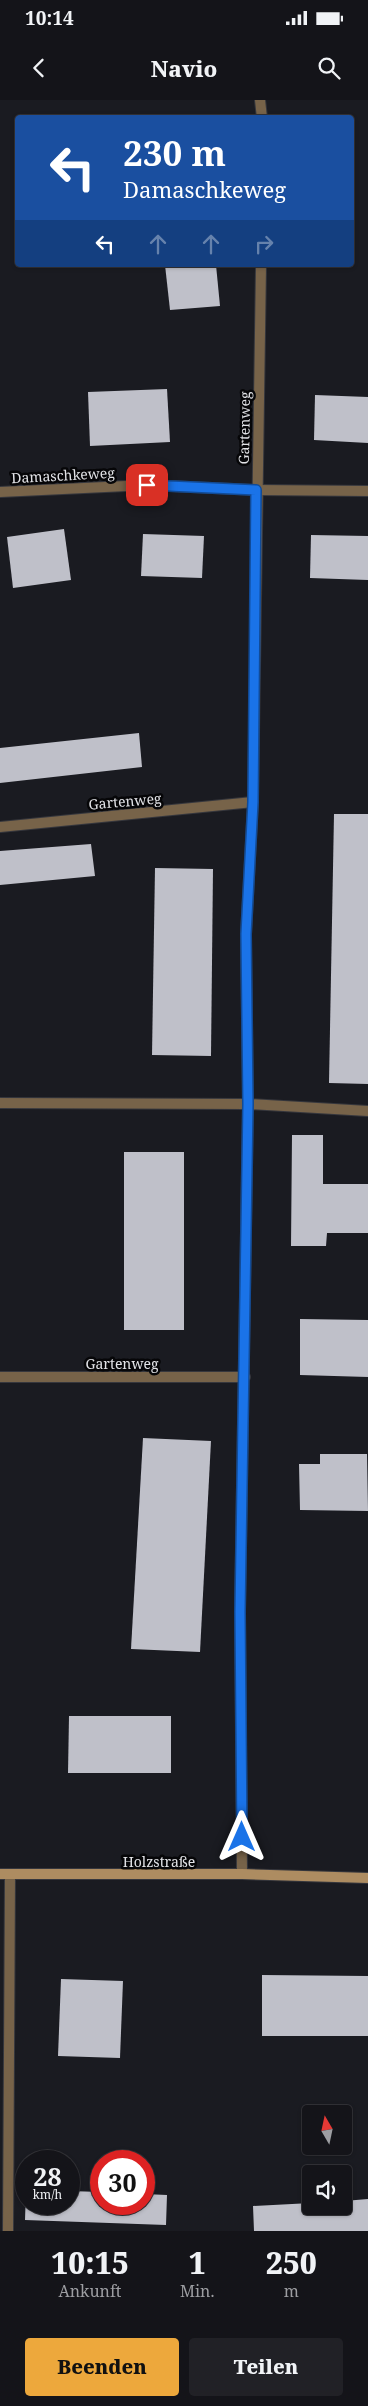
<!DOCTYPE html>
<html lang="de">
<head>
<meta charset="utf-8">
<style>
	:root { --surface:#141419; --page:#212126; --text:#f1f3f6; --muted:#9d9ea2; --line:#333338; --accent:#eda83c }
	body { margin:0; font-family:"Noto Serif",serif; background:var(--page); color:var(--text); height:100vh; display:flex; flex-direction:column; font-size:19px; white-space:nowrap }
	* { box-sizing:border-box; margin:0 }
	p { font-size:16px; color:var(--muted) }
	.icon { flex:none; width:28px; height:28px; fill:none; stroke:currentColor; stroke-width:2; stroke-linecap:round; stroke-linejoin:round }
	.map { position:relative; height:2131px; overflow:hidden }
	.sheet { display:flex; flex-direction:column; background:var(--surface); flex:1 }
	.sheet>* { flex:none }
	.top-card { position:absolute; left:15px; top:15px; width:339px; height:152px; border-radius:5px; box-shadow:0 1px 4px #0004,0 0 0 1px var(--line); background:#1a4fa0; color:#fff; overflow:hidden }
	.needle { width:32px; rotate:351deg }
	.buttons { position:absolute; left:302px; top:2005px; display:grid; gap:10px }
	.buttons a { display:grid; place-items:center; width:50px; height:50px; border-radius:5px; background:var(--surface); box-shadow:0 1px 4px #0004,0 0 0 1px var(--line); font-size:25px }
	.speed { position:absolute; left:15px; top:2050px; display:flex; gap:10px; font-size:25px; font-weight:700; text-align:center }
	.speed>* { display:grid; place-content:center; width:65px; height:65px; border-radius:50%; background:var(--surface); box-shadow:0 1px 4px #0004,0 0 0 1px var(--line); line-height:1 }
	.speed small { font-size:12px; font-weight:400 }
	.speed .limit { border:8px solid #d22; background:#fff; color:#111 }
	.pin { position:absolute; display:grid; place-items:center; width:42px; height:42px; color:#fff; margin:-21px; border-radius:10px; box-shadow:0 2px 8px #0006 }
	.me { position:absolute; width:55px; margin:-28px; rotate:0deg; stroke-linejoin:round; filter:drop-shadow(0 0 4px #0008) }
	.turn { display:flex; align-items:center; gap:18px; height:105px; padding:0 25px; font-size:22px }
	.turn .icon { width:65px; height:65px; stroke-width:2.5 }
	.turn b { display:block; font-size:35px; line-height:42px }
	.lanes { display:flex; align-items:center; height:48px; padding:0 25px; background:#0003; justify-content:center; gap:25px; direction:ltr }
	.lanes .off { opacity:.35 }
	.eta { display:flex; justify-content:space-evenly; align-items:center; height:85px; text-align:center }
	.eta b { font-size:30px; font-weight:800; line-height:35px }
	.cta { display:flex; gap:10px; margin-top:auto; padding:10px 25px }
	.cta a { flex:1; height:58px; border-radius:5px; background:var(--accent); color:#111; font-size:20px; font-weight:800; line-height:58px; text-align:center }
	.cta a+a { background:var(--page); color:var(--text) }
	.status { display:flex; justify-content:space-between; align-items:center; height:35px; padding:0 25px; background:var(--surface); direction:ltr }
	.status svg { height:14px; fill:currentColor }
	header { display:flex; justify-content:space-between; align-items:center; height:65px; padding:0 25px; background:var(--surface); font-size:22px; font-weight:800 }
	.map>svg:first-child { display:block }
	.building { fill:#bfc0c9 }
	.lines { fill:none; stroke-linecap:round; stroke-linejoin:round }
	.lane-casing { stroke:#36373d; stroke-width:12 }
	.street-casing { stroke:#36373d; stroke-width:12 }
	.secondary-casing { stroke:#36373d; stroke-width:12 }
	.lane { stroke:#776349; stroke-width:10 }
	.street { stroke:#776349; stroke-width:10 }
	.secondary { stroke:#ad8c61; stroke-width:10 }
	.route-casing { stroke:#114b97; stroke-width:12 }
	.route { stroke:#1a73e8; stroke-width:9 }
	.labels { text-anchor:middle; dominant-baseline:central; stroke-width:5; stroke-linejoin:round; paint-order:stroke }
	.street-label { font-size:14px; fill:#e2e3e7; stroke:#060608 }
</style>
</head>
<body>
<div class="status"><b>10:14</b><svg viewBox="0 0 49 12"><path d="M0 12V9h3v3zM5 12V6h3v6zM10 12V3h3v9zM15 12V0h3v12zM26 1h20v11H26zM47 4h2v5h-2z"/></svg></div>
<header><svg class="icon" aria-label="back" viewBox="0 0 24 24"><path d="M15 5l-7 7 7 7"/></svg>Navio<svg class="icon" aria-label="search" viewBox="0 0 24 24"><circle cx="10" cy="10" r="6"/><path d="M15 15l6 6"/></svg></header>
<div class="map">
<svg width="368" height="2131" viewBox="0 0 368 2131">
	<rect width="100%" height="100%" fill="#1a1b21"/>
	<g class="building">
		<polygon points="165,165 216,165 220,206 170,210"/>
		<polygon points="167,289 170,342 90,346 88,292"/>
		<polygon points="315,295 368,297 368,343 314,340"/>
		<polygon points="64,429 71,480 13,488 7,437"/>
		<polygon points="143,434 204,436 202,478 141,476"/>
		<polygon points="311,435 368,436 368,480 310,478"/>
		<polygon points="139,633 142,667 0,683 0,648"/>
		<polygon points="334,714 368,714 368,984 329,983"/>
		<polygon points="91,744 95,776 0,785 0,751"/>
		<polygon points="155,768 213,769 211,956 152,955"/>
		<polygon points="292,1035 323,1035 323,1084 368,1084 368,1133 327,1133 326,1146 291,1146"/>
		<rect x="124" y="1052" width="60" height="178"/>
		<polygon points="300,1219 368,1220 368,1277 300,1275"/>
		<polygon points="143,1338 211,1341 200,1552 131,1549"/>
		<polygon points="320,1354 367,1354 368,1411 300,1410 299,1364 320,1364"/>
		<polygon points="69,1616 171,1616 171,1673 68,1673"/>
		<polygon points="262,1875 368,1876 368,1936 262,1936"/>
		<polygon points="61,1879 123,1881 120,1958 58,1956"/>
		<polygon points="26,2089 26,2104 69,2104 69,2091 101,2092 101,2104 144,2104 144,2094 167,2095 166,2125 25,2120"/>
		<polygon points="368,2099 368,2131 254,2131 253,2106 311,2103 311,2106 344,2106 344,2101"/>
	</g>
	<g class="lines">
		<defs>
			<g id="lane">
				<polyline points="256,390 368,391"/>
				<polyline points="0,727 253,702"/>
				<polyline points="0,1003 248,1004 368,1011"/>
				<polyline points="0,1277 245,1277"/>
			</g>
			<g id="street">
				<polyline points="260,0 262,18"/>
				<polyline points="0,392 147,385 256,390"/>
				<polyline points="242,1774 240,1512 248,1004 246,835 253,702 261,165"/>
				<polyline points="8,2131 10,1776"/>
			</g>
			<polyline id="secondary" points="0,1774 242,1774 368,1778"/>
		</defs>
		<use href="#lane" class="lane-casing"/>
		<use href="#street" class="street-casing"/>
		<use href="#secondary" class="secondary-casing"/>
		<use href="#lane" class="lane"/>
		<use href="#street" class="street"/>
		<use href="#secondary" class="secondary"/>
	</g>
	<g class="lines">
		<defs>
			<polyline id="route" points="147,385 256,390 253,702 246,834 248,1004 240,1512 242,1737"/>
		</defs>
		<use href="#route" class="route-casing"/>
		<use href="#route" class="route"/>
	</g>
	<g class="labels">
		<g class="street-label">
			<text transform="translate(244 328) rotate(-89)">Gartenweg</text>
			<text transform="translate(63 375) rotate(-3)">Damaschkeweg</text>
			<text transform="translate(125 701) rotate(-5)">Gartenweg</text>
			<text x="122" y="1263">Gartenweg</text>
			<text x="159" y="1761">Holzstraße</text>
		</g>
	</g>
</svg>
<div class="buttons">
<a><svg class="needle" viewBox="-14 -14 28 28"><path d="M0-13l5 13h-10z" fill="#e53935"/><path d="M0 13l5-13h-10z" fill="#9d9ea2"/></svg></a>
<a><svg class="icon" aria-label="sound" viewBox="0 0 24 24"><path d="M4 9h4l5-4v14l-5-4H4zM17 9q2 3 0 6"/></svg></a>
</div>
<div class="speed"><div>28<small>km/h</small></div><div class="limit">30</div></div>
<div class="pin" style="left:147px;top:385px;background:#d93025"><svg class="icon" aria-label="arrive" viewBox="0 0 24 24"><path d="M6 21V4h12l-3 4 3 4H6"/></svg></div>
<svg class="me" style="left:242px;top:1737px" viewBox="-20 -20 40 40"><path d="M0-17L14 15 0 8-14 15z" fill="#1a73e8" stroke="#fff" stroke-width="4"/></svg>
<div class="top-card">
<div class="turn"><svg class="icon" aria-label="left" viewBox="0 0 24 24"><path d="M17 20v-9H6M10 6l-5 5 5 5"/></svg><div><b>230 m</b>Damaschkeweg</div></div>
<div class="lanes"><svg class="icon" aria-label="left" viewBox="0 0 24 24"><path d="M17 20v-9H6M10 6l-5 5 5 5"/></svg><svg class="icon off" aria-label="ahead" viewBox="0 0 24 24"><path d="M12 20V5M6 11l6-6 6 6"/></svg><svg class="icon off" aria-label="ahead" viewBox="0 0 24 24"><path d="M12 20V5M6 11l6-6 6 6"/></svg><svg class="icon off" aria-label="right" viewBox="0 0 24 24"><path d="M7 20v-9h11M14 6l5 5-5 5"/></svg></div>
</div>
</div>
<section class="sheet">
<div class="eta">
<div><b>10:15</b><p>Ankunft</p></div>
<div><b>1</b><p>Min.</p></div>
<div><b>250</b><p>m</p></div>
</div>
<div class="cta"><a>Beenden</a><a>Teilen</a></div>
</section>
</body>
</html>
